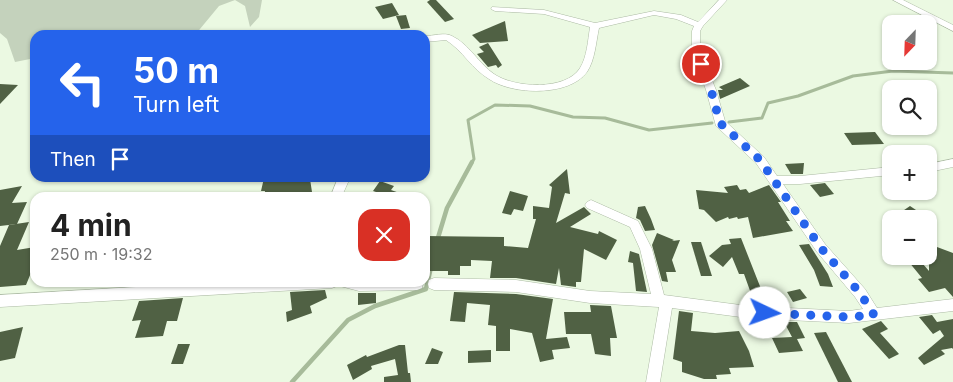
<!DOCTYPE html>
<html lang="en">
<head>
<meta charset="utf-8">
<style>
	:root { --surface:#fff; --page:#f6f6f6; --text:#222; --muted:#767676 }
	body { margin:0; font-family:Inter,sans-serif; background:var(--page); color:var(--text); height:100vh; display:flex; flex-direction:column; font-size:19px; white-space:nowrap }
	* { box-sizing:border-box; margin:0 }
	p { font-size:16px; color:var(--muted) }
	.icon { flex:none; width:28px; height:28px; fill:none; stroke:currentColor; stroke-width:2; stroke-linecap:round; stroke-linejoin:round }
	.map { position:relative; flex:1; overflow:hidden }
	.sheet { position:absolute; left:30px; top:192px; width:400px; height:95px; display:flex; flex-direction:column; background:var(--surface); border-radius:15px; box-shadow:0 1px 4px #0004 }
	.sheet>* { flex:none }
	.hud { position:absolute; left:30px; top:30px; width:400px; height:152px; border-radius:15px; box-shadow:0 1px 4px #0004; background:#2563eb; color:#fff; overflow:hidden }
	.needle { width:32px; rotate:203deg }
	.buttons { position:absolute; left:882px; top:15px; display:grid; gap:10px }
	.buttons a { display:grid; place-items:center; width:55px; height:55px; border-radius:10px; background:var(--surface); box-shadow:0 1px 4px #0004; font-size:25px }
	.pin { position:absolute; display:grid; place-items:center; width:42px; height:42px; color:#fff; margin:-21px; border:2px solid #fff; border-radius:50%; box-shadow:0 1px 5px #0007 }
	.me { position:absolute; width:55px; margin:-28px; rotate:93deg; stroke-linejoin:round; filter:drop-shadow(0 0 4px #0008) }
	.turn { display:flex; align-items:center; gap:18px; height:105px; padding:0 20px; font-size:22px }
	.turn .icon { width:65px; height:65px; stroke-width:2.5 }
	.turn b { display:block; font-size:35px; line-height:42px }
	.then { display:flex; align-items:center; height:48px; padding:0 20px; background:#0003; gap:10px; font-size:19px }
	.round { display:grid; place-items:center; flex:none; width:52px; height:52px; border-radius:15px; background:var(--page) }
	.overview { display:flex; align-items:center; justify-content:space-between; height:85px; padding:0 20px }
	h1 { font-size:30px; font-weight:700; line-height:38px }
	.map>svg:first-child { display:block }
	.green { fill:#c4d2bc }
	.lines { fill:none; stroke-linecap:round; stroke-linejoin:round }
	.stream-far1 { stroke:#a7bb9a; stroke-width:3 }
	.stream { stroke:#a7bb9a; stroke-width:4.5 }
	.building { fill:#506144 }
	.minor-casing { stroke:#acbaa4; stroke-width:1 }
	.minor { fill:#fff; fill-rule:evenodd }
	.route { stroke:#2563eb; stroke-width:9; stroke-dasharray:0 16.2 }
</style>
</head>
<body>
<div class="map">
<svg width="953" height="382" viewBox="0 0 953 382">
	<rect width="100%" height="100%" fill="#ebf9e2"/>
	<polygon class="green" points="0,0 262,0 259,17 250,27 245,6 235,0 219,6 195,35 35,35 35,58 15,62 7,39 0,33"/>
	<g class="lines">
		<g class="stream-far1">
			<polyline points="729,122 762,118 768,103 798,96 853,76 893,71 953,73"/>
			<polyline points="471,164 474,159 468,120 495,105 530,106 573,117 605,118 649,130 712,123"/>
		</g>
		<g class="stream">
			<polyline points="437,241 447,208 472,162"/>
			<polyline points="292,382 348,320 375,306 426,289 431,267"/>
		</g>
	</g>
	<g class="building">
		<polygon points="430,0 436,0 454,19 445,22 427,2"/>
		<polygon points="392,3 399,15 383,19 375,7"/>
		<polygon points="406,15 410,28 401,29 396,16"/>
		<polygon points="505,21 508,41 480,43 472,35"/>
		<polygon points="488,43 502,65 498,68 496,65 488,67 477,54 484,52 479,47"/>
		<polygon points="740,78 750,86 720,99 718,90 723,90 719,87"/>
		<polygon points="0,84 18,85 0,104"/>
		<polygon points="875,132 884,144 852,145 844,133"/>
		<polygon points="804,163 803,174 791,174 785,164"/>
		<polygon points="567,169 570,194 565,193 556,223 584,207 591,214 570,227 598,234 599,231 617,240 606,260 584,249 581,282 576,282 576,287 561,285 559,268 556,284 516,278 490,278 492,261 471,260 471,266 460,266 460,275 448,275 448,271 425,271 425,236 504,237 504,246 528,248 536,219 533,219 533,206 549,208 552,187 549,185"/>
		<polygon points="264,178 295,178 295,179 302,178 302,180 310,179 312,192 300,194 300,198 264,198 265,191 261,191"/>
		<polygon points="380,181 394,186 391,190 408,196 407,198 373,198 376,192 373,191"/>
		<polygon points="825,183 834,194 820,197 810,185"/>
		<polygon points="737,185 740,190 746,189 749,193 769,185 781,202 778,202 790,221 786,221 793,231 753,238 748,217 738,219 737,217 729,219 728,217 716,222 704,210 699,209 696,190 728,193 724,187"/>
		<polygon points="22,186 12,203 27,202 17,224 0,226 0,190"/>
		<polygon points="510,191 528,196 523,211 514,209 511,215 502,213"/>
		<polygon points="645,206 651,219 655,230 645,231 640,220 636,218 638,207"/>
		<polygon points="910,206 922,214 916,219 891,219"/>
		<polygon points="29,222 17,250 35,247 35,263 26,285 0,287 0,246 9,225"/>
		<polygon points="657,233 674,240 672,241 680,240 672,260 676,272 666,272 668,282 662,281 652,245"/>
		<polygon points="741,238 765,299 753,299 744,274 739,274 732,257 723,267 709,256 722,245 731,244 729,239"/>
		<polygon points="691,242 701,242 712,276 701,276"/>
		<polygon points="809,244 828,274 833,287 820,286 814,270 799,245"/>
		<polygon points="929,244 953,253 953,297 945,288 929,292 918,279 922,278 904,256 916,256 929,271"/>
		<polygon points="630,251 639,254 647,292 636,291 633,263 628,262"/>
		<polygon points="800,289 807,298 793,302 787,292"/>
		<polygon points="325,290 327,298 310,306 312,313 287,322 286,312 292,310 290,292"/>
		<polygon points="454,292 516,294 553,299 546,339 567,337 570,348 552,350 554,359 540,362 532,333 510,329 510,351 496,351 496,326 488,325 490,305 467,303 465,322 450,321"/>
		<polygon points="358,293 376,293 376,303 358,305"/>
		<polygon points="183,298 177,321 167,321 163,336 135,338 141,320 132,321 139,301"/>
		<polygon points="590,305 611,306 617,338 610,338 611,356 595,354 591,334 566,334 564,312 591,312"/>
		<polygon points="679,311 693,313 691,331 715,333 739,331 749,351 754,367 729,368 731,374 716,375 717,379 704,379 682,372 682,362 673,359"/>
		<polygon points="932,315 937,322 953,319 953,349 952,348 941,350 945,354 924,365 918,358 944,336 940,330 933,334 919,317"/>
		<polygon points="881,321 888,329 880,333 899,354 889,359 862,329"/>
		<polygon points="784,322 797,322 805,338 797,339 803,351 779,353 772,338 792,337"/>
		<polygon points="23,327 15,358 0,361 0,332"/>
		<polygon points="826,332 852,382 838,382 814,333"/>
		<polygon points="178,344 190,344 183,364 171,364"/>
		<polygon points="399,345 405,345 408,373 410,373 411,382 384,382 384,377 398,375 395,359 371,366 372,369 353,380 347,365 366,355 367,357"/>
		<polygon points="432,348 443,352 438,364 425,364"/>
		<polygon points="491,350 491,362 468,363 468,351"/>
	</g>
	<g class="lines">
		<defs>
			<g id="minor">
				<path d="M719 0H727L703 26 700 31V51L716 90 725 121 764 157 777 176H800L891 167V175L800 184H783L825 244 865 289 877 308 953 299V311L849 323 748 318 672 308 660 382H646L659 307 590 303 516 292 434 290 429 288 428 284 429 280 434 278 516 280 590 291 651 294 640 249 630 227 587 208 585 205 587 202 591 200 638 221 652 249 664 295 748 306 849 311 863 309 855 297 817 252 756 163 716 126 706 90 692 51V31L694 26 676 19 654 15 599 28C596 42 595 60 587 72 569 97 512 95 489 79 472 69 463 51 446 40L425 42V36C433 36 445 32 452 36 469 44 479 64 494 74 514 88 566 91 580 68 587 57 588 40 590 27L544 14 495 11 491 9 492 7 544 10 595 23 654 11 681 15 698 22Z"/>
				<polygon points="893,0 903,0 953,25 953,31"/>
				<polygon points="953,159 953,167 929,172 929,164"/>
				<polygon points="338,178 350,178 341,198 330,198"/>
				<polygon points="221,282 338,282 337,286 332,288 0,307 0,295"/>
				<polygon points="339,282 423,282 423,284 422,288 417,290 359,291 340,286"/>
			</g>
		</defs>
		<use href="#minor" class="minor-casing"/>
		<use href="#minor" class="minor"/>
	</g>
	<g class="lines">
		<polyline class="route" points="701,64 711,90 720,123 760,160 821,248 860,293 874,315 849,317 765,313"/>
	</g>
</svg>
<div class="buttons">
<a><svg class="needle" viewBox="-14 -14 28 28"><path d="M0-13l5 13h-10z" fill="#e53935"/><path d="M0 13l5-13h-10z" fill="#767676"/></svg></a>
<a><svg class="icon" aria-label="search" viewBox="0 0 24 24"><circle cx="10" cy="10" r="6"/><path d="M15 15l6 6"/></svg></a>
<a>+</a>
<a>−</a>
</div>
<div class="pin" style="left:701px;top:64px;background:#d93025"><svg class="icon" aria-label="arrive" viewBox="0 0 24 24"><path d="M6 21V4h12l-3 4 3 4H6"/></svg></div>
<svg class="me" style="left:765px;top:313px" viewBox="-20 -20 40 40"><circle r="19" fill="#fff"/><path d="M0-13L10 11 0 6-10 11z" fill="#2563eb"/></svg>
<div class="hud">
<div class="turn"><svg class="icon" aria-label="left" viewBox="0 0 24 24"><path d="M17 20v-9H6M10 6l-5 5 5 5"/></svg><div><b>50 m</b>Turn left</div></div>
<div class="then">Then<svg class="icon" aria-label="arrive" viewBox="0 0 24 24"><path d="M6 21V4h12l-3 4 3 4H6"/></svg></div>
</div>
<section class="sheet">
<div class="overview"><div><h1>4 min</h1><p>250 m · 19:32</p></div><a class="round" style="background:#d93025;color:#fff"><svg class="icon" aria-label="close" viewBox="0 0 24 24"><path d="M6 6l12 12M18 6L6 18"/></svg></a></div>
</section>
</div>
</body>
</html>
